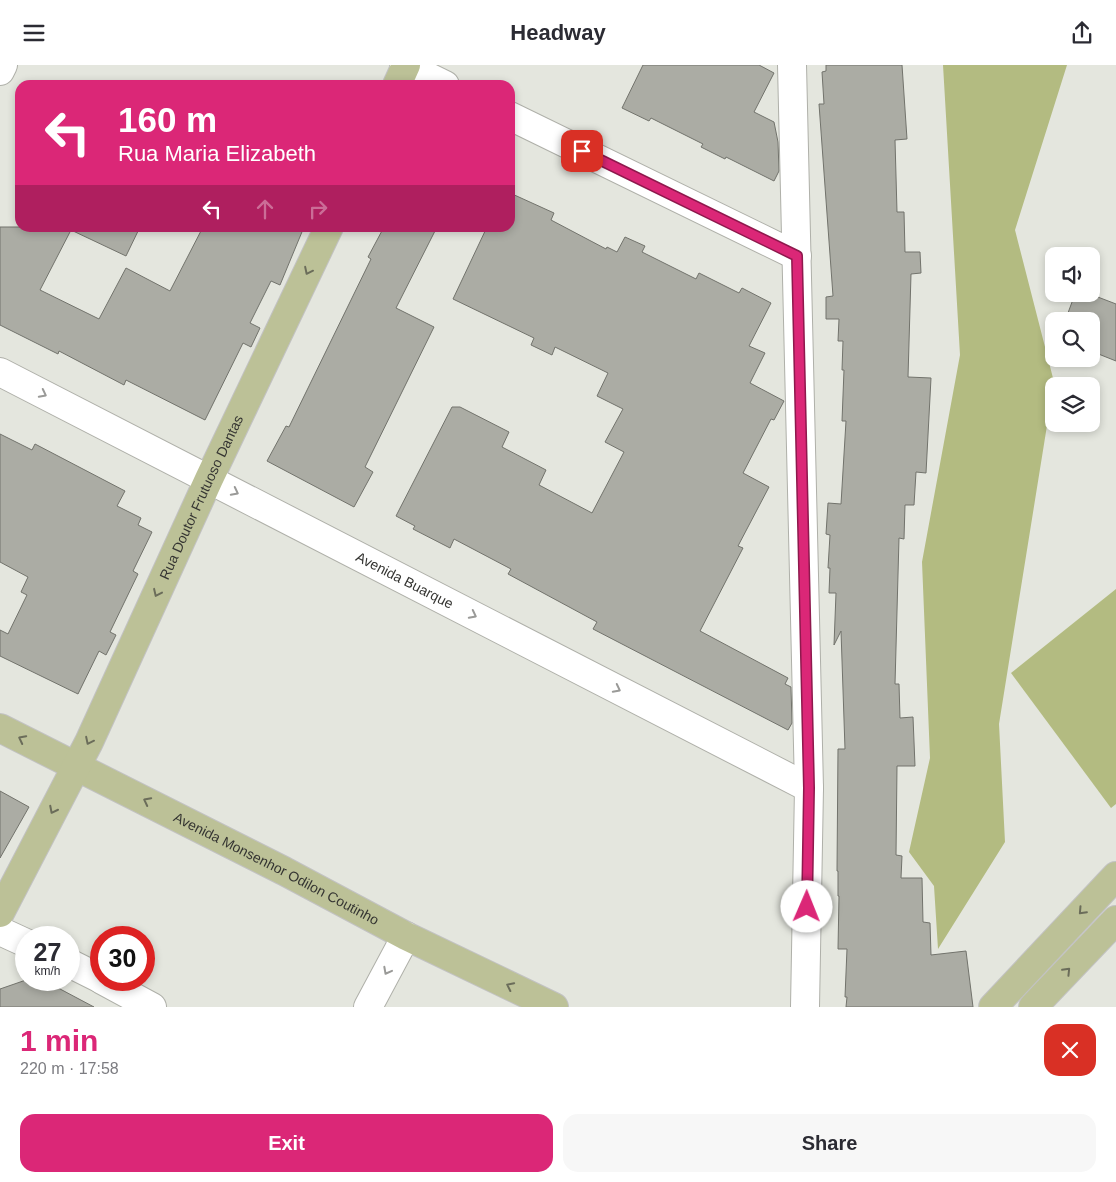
<!DOCTYPE html>
<html lang="en">
<head>
<meta charset="utf-8">
<style>
	:root { --surface:#fff; --page:#f7f7f7; --text:#2b2b33; --muted:#7c7c81; --accent:#db2777 }
	body { margin:0; font-family:Helvetica,sans-serif; background:var(--page); color:var(--text); height:100vh; display:flex; flex-direction:column; font-size:19px; white-space:nowrap }
	* { box-sizing:border-box; margin:0 }
	p { font-size:16px; color:var(--muted) }
	.icon { flex:none; width:28px; height:28px; fill:none; stroke:currentColor; stroke-width:2; stroke-linecap:round; stroke-linejoin:round }
	.map { position:relative; height:942px; overflow:hidden }
	.details { display:flex; flex-direction:column; background:var(--surface); flex:1 }
	.details>* { flex:none }
	.banner { position:absolute; left:15px; top:15px; width:500px; height:152px; border-radius:15px; box-shadow:0 2px 8px #0003; background:#db2777; color:#fff; overflow:hidden }
	.tools { position:absolute; left:1045px; top:182px; display:grid; gap:10px }
	.tools a { display:grid; place-items:center; width:55px; height:55px; border-radius:10px; background:var(--surface); box-shadow:0 2px 8px #0003; font-size:25px }
	.speed { position:absolute; left:15px; top:861px; display:flex; gap:10px; font-size:25px; font-weight:700; text-align:center }
	.speed>* { display:grid; place-content:center; width:65px; height:65px; border-radius:50%; background:var(--surface); box-shadow:0 2px 8px #0003; line-height:1 }
	.speed small { font-size:12px; font-weight:400 }
	.speed .limit { border:8px solid #d22; background:#fff; color:#111 }
	.pin { position:absolute; display:grid; place-items:center; width:42px; height:42px; color:#fff; margin:-21px; border-radius:10px; box-shadow:0 2px 8px #0006 }
	.me { position:absolute; width:55px; margin:-28px; rotate:1deg; stroke-linejoin:round; filter:drop-shadow(0 0 4px #0008) }
	.turn { display:flex; align-items:center; gap:18px; height:105px; padding:0 20px; font-size:22px }
	.turn .icon { width:65px; height:65px; stroke-width:2.5 }
	.turn b { display:block; font-size:35px; line-height:42px }
	.lanes { display:flex; align-items:center; height:48px; padding:0 20px; background:#0003; justify-content:center; gap:25px; direction:ltr }
	.lanes .off { opacity:.35 }
	.round { display:grid; place-items:center; flex:none; width:52px; height:52px; border-radius:15px; background:var(--page) }
	.summary { display:flex; align-items:center; justify-content:space-between; height:85px; padding:0 20px }
	h1 { font-size:30px; font-weight:700; line-height:38px; color:var(--accent) }
	.primary-button { display:flex; gap:10px; margin-top:auto; padding:10px 20px }
	.primary-button a { flex:1; height:58px; border-radius:15px; background:var(--accent); color:#fff; font-size:20px; font-weight:700; line-height:58px; text-align:center }
	.primary-button a+a { background:var(--page); color:var(--text) }
	header { display:flex; justify-content:space-between; align-items:center; height:65px; padding:0 20px; background:var(--surface); font-size:22px; font-weight:700 }
	.map>svg:first-child { display:block }
	.green { fill:#b3bb81 }
	.building { fill:#abaca4; stroke:#72736c }
	.lines { fill:none; stroke-linecap:round; stroke-linejoin:round }
	.minor-casing { stroke:#afb0a9; stroke-width:30 }
	.major-casing { stroke:#c2c2c2; stroke-width:30 }
	.minor { stroke:#fff; stroke-width:28 }
	.major { stroke:#bcc197; stroke-width:28 }
	.oneway { stroke:#6b6d5a }
	.oneway2 { stroke:#9a9a98 }
	.route-casing { stroke:#8e194d; stroke-width:12 }
	.route { stroke:#db2777; stroke-width:9 }
	.labels { text-anchor:middle; dominant-baseline:central; stroke-width:4.5; stroke-linejoin:round; paint-order:stroke }
	.street-label { font-size:14px; fill:#353532; stroke:#f2f3eb }
</style>
</head>
<body>
<header><svg class="icon" aria-label="menu" viewBox="0 0 24 24"><path d="M4 6h16M4 12h16M4 18h16"/></svg>Headway<svg class="icon" aria-label="share" viewBox="0 0 24 24"><path d="M12 15V3M7 8l5-5 5 5M5 13v7h14v-7"/></svg></header>
<div class="map">
<svg width="1116" height="942" viewBox="0 0 1116 942">
	<rect width="100%" height="100%" fill="#e4e6de"/>
	<g class="green">
		<polygon points="943,0 1067,0 1015,165 1054,317 999,659 1005,777 938,884 934,821 909,787 930,693 922,497 960,290"/>
		<polygon points="1116,524 1116,739 1111,743 1011,608"/>
	</g>
	<g class="building">
		<polygon points="643,0 759,0 774,8 754,47 774,57 778,77 779,106 774,116 726,92 725,94 701,82 703,79 651,53 649,56 622,43"/>
		<polygon points="826,0 902,0 907,74 895,75 897,147 904,147 905,187 920,187 921,208 911,209 908,312 931,313 926,408 916,407 914,440 905,440 904,474 899,473 895,619 899,619 900,653 913,652 915,701 897,701 896,790 902,791 901,813 922,813 923,857 930,858 931,890 966,886 973,942 846,942 847,932 845,932 847,884 838,884 839,831 838,831 838,806 837,806 838,684 845,684 841,566 834,580 836,528 829,528 830,503 828,503 830,470 826,469 828,438 841,439 846,356 842,356 844,305 842,305 843,276 838,276 839,254 826,254 826,232 833,231 819,39 824,39 822,7 826,6"/>
		<polygon points="510,128 554,148 551,155 606,184 607,182 617,187 625,172 645,181 642,187 696,214 699,208 739,228 742,223 771,238 749,281 765,288 750,318 784,336 774,355 771,354 743,408 769,422 738,481 743,483 700,566 788,613 785,619 791,622 792,658 788,665 593,564 597,557 508,509 511,504 454,474 450,483 413,464 415,461 396,451 452,342 460,342 509,367 502,382 546,405 539,420 592,448 624,387 605,377 623,344 597,331 608,308 555,282 552,290 531,280 534,273 453,234 487,162 510,162"/>
		<polygon points="0,162 140,162 126,191 71,165 40,225 99,254 126,203 170,226 203,162 304,162 280,220 271,216 250,258 260,263 251,282 243,278 205,355 126,315 124,320 59,286 58,289 0,260"/>
		<polygon points="384,162 437,162 396,243 434,262 365,402 373,407 354,442 267,396 286,361 289,362 371,194 368,192"/>
		<polygon points="1075,229 1090,229 1116,239 1116,296 1091,286 1091,256 1065,256"/>
		<polygon points="0,369 32,385 35,379 125,426 117,441 141,453 138,460 152,467 133,506 138,509 110,567 116,570 106,590 99,586 78,629 0,591 0,565 8,569 27,530 21,527 28,512 0,497"/>
		<polygon points="0,726 29,742 0,793"/>
		<polygon points="26,915 45,916 94,942 0,942 0,924"/>
	</g>
	<g class="lines">
		<defs>
			<g id="minor">
				<polyline points="404,0 445,20"/>
				<polyline points="792,0 809,723 805,942"/>
				<polyline points="0,6 3,0"/>
				<polyline points="510,51 797,191"/>
				<path id="s1" d="M0 307 809 723"/>
				<polyline points="0,866 26,878"/>
				<polyline points="69,898 101,914"/>
				<polyline points="102,915 152,942"/>
				<polyline points="368,942 406,871"/>
			</g>
			<g id="major">
				<polyline points="397,20 406,0"/>
				<path id="s2" d="M0 663 284 806 406 871 554 942"/>
				<path id="s3" d="M0 848 89 677 209 414 329 162"/>
				<polyline points="993,942 1116,811"/>
				<polyline points="1033,942 1116,855"/>
			</g>
		</defs>
		<use href="#minor" class="minor-casing"/>
		<use href="#major" class="major-casing"/>
		<use href="#minor" class="minor"/>
		<use href="#major" class="major"/>
	</g>
	<defs><path id="oneway-chevron" d="M-2-3.5L2.5 0L-2 3.5" fill="none" stroke-width="1.6" stroke-linecap="round" stroke-linejoin="round" transform="scale(1.25)"/></defs>
	<g class="oneway">
		<use href="#oneway-chevron" transform="translate(308 206) rotate(116)"/>
		<use href="#oneway-chevron" transform="translate(157 528) rotate(115)"/>
		<use href="#oneway-chevron" transform="translate(22 674) rotate(-153)"/>
		<use href="#oneway-chevron" transform="translate(89 676) rotate(116)"/>
		<use href="#oneway-chevron" transform="translate(147 736) rotate(-153)"/>
		<use href="#oneway-chevron" transform="translate(53 745) rotate(117)"/>
		<use href="#oneway-chevron" transform="translate(1082 846) rotate(133)"/>
		<use href="#oneway-chevron" transform="translate(1067 906) rotate(-46)"/>
		<use href="#oneway-chevron" transform="translate(510 921) rotate(-154)"/>
	</g>
	<g class="oneway2">
		<use href="#oneway-chevron" transform="translate(43 329) rotate(27)"/>
		<use href="#oneway-chevron" transform="translate(235 427) rotate(27)"/>
		<use href="#oneway-chevron" transform="translate(473 550) rotate(27)"/>
		<use href="#oneway-chevron" transform="translate(617 624) rotate(27)"/>
		<use href="#oneway-chevron" transform="translate(387 906) rotate(118)"/>
	</g>
	<g class="lines">
		<defs>
			<polyline id="route" points="582,86 797,191 809,723 807,842"/>
		</defs>
		<use href="#route" class="route-casing"/>
		<use href="#route" class="route"/>
	</g>
	<g class="labels">
		<g class="street-label">
			<text stroke="none"><textPath href="#s3" startOffset="462">Rua Doutor Frutuoso Dantas</textPath></text>
			<text stroke="none"><textPath href="#s1" startOffset="455">Avenida Buarque</textPath></text>
			<text stroke="none"><textPath href="#s2" startOffset="310">Avenida Monsenhor Odilon Coutinho</textPath></text>
		</g>
	</g>
</svg>
<div class="tools">
<a><svg class="icon" aria-label="sound" viewBox="0 0 24 24"><path d="M4 9h4l5-4v14l-5-4H4zM17 9q2 3 0 6"/></svg></a>
<a><svg class="icon" aria-label="search" viewBox="0 0 24 24"><circle cx="10" cy="10" r="6"/><path d="M15 15l6 6"/></svg></a>
<a><svg class="icon" aria-label="layers" viewBox="0 0 24 24"><path d="M12 4l9 5-9 5-9-5zM3 14l9 5 9-5"/></svg></a>
</div>
<div class="speed"><div>27<small>km/h</small></div><div class="limit">30</div></div>
<div class="pin" style="left:582px;top:86px;background:#d93025"><svg class="icon" aria-label="arrive" viewBox="0 0 24 24"><path d="M6 21V4h12l-3 4 3 4H6"/></svg></div>
<svg class="me" style="left:807px;top:842px" viewBox="-20 -20 40 40"><circle r="19" fill="#fff"/><path d="M0-13L10 11 0 6-10 11z" fill="#db2777"/></svg>
<div class="banner">
<div class="turn"><svg class="icon" aria-label="left" viewBox="0 0 24 24"><path d="M17 20v-9H6M10 6l-5 5 5 5"/></svg><div><b>160 m</b>Rua Maria Elizabeth</div></div>
<div class="lanes"><svg class="icon" aria-label="left" viewBox="0 0 24 24"><path d="M17 20v-9H6M10 6l-5 5 5 5"/></svg><svg class="icon off" aria-label="ahead" viewBox="0 0 24 24"><path d="M12 20V5M6 11l6-6 6 6"/></svg><svg class="icon off" aria-label="right" viewBox="0 0 24 24"><path d="M7 20v-9h11M14 6l5 5-5 5"/></svg></div>
</div>
</div>
<section class="details">
<div class="summary"><div><h1>1 min</h1><p>220 m · 17:58</p></div><a class="round" style="background:#d93025;color:#fff"><svg class="icon" aria-label="close" viewBox="0 0 24 24"><path d="M6 6l12 12M18 6L6 18"/></svg></a></div>
<div class="primary-button"><a>Exit</a><a>Share</a></div>
</section>
</body>
</html>
